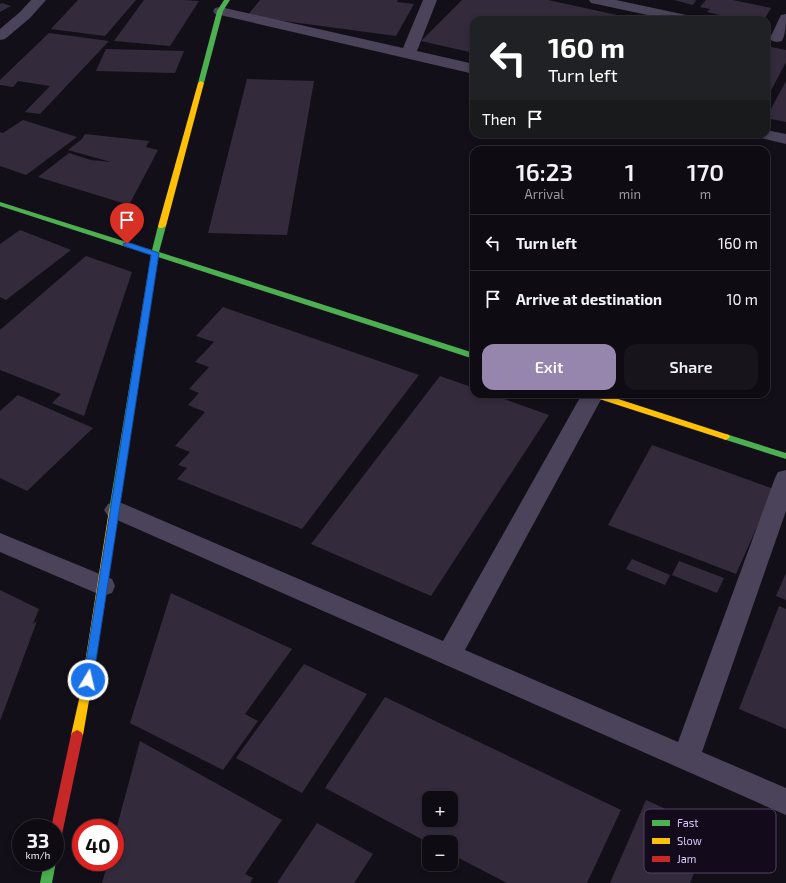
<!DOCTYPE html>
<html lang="en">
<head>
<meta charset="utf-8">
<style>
	:root { --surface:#0e0b12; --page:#17141b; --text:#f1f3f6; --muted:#9b9b9f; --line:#2e2b32; --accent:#9686ae }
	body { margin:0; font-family:"Exo 2",sans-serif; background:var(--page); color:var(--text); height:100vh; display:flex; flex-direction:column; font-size:15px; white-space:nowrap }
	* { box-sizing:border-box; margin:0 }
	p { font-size:13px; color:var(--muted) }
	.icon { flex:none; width:22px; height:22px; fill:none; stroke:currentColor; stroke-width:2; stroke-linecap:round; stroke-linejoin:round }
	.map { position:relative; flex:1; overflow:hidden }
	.sheet { position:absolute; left:470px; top:146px; width:300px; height:252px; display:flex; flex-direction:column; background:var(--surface); border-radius:12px; box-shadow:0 2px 6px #0003,0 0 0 1px var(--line) }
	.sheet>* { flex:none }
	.guide { position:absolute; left:470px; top:16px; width:300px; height:122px; border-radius:12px; box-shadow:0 2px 6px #0003,0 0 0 1px var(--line); background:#202124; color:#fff; overflow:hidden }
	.controls { position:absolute; left:422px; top:791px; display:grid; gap:8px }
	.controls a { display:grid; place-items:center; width:36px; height:36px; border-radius:8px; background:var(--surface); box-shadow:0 2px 6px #0003,0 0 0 1px var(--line); font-size:20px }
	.speed { position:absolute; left:12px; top:819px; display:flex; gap:8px; font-size:20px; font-weight:700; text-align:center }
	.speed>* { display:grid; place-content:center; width:52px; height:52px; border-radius:50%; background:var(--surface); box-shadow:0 2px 6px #0003,0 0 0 1px var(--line); line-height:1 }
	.speed small { font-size:10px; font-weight:400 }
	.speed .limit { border:6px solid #d22; background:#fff; color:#111 }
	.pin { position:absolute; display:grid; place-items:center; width:34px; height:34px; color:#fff; margin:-41px -17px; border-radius:50% 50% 50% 0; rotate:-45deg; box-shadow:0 0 4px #0007 }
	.pin .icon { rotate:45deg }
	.me { position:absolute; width:44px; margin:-22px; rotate:9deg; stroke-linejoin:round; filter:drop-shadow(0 0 3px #0008) }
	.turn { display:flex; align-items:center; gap:14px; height:84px; padding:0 12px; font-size:18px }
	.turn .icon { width:52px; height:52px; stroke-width:2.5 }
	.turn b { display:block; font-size:28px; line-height:34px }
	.then { display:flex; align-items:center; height:38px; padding:0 12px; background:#0003; gap:8px; font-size:15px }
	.eta { display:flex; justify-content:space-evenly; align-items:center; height:68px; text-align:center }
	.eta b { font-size:24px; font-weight:600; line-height:28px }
	.button { display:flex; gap:8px; margin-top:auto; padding:8px 12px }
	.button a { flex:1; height:46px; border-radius:12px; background:var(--accent); color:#fff; font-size:16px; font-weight:600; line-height:46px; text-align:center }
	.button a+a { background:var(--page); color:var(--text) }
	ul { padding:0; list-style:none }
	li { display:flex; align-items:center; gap:12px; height:56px; padding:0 12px; border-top:1px solid var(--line) }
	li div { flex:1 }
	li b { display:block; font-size:15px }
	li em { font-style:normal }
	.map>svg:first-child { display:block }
	.building { fill:#332b3c; fill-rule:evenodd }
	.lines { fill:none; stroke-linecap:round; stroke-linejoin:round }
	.street { fill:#4a4359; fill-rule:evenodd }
	.fast { fill:#4caf50; fill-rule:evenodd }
	.slow { fill:#ffc107; fill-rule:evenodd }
	.jam { fill:#c62828; fill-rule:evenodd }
	.route { fill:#1a73e8; stroke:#114b97 }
	.key { fill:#130b1c; stroke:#504360; stroke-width:1 }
	.key-label { font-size:11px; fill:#ddc6ff }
</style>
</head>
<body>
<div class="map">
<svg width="786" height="883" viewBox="0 0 786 883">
	<rect width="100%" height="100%" fill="#130f18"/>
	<g class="building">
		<polygon points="78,0 136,0 105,36 51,29"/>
		<polygon points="144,0 183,0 199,1 170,46 114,41"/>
		<polygon points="260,0 398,0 397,2 414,4 396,36 247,16"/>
		<polygon points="462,0 548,0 640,20 474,20 474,53 421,41"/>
		<polygon points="674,0 696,0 693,5"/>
		<polygon points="706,0 733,0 771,8 764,20 743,20 707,12 710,9 700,7"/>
		<polygon points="2,3 11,6 0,12 0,4"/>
		<polygon points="49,33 109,41 40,114 25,112 50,86 18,81 13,87 0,85 0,80"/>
		<polygon points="766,46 786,50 786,62 766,100"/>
		<polygon points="106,49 184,51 175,73 96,71"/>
		<polygon points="247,79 314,81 287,235 208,233"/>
		<polygon points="786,81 786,122 766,118"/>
		<polygon points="23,120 77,137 26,175 0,166 0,132 3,133"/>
		<polygon points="85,134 149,141 146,147 158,150 129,205 38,177 69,153 91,160 111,162 68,150 82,139"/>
		<polygon points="20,230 71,250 6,300 0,297 0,244"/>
		<polygon points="86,256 132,272 84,416 52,403 61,394 0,370 0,330"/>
		<polygon points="223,307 419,375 302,529 177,479 187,468 178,465 190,452 175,446 205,412 188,405 199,393 189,389 209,367 195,362 214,342 196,336"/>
		<polygon points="440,376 474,388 474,394 490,394 549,415 431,596 311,544"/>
		<polygon points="18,395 93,428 27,491 0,478 0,411"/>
		<polygon points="652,445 774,489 736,574 608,525"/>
		<polygon points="632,559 670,575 665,585 626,569"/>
		<polygon points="679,561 724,578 717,593 672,575"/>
		<polygon points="786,573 786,600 776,596"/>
		<polygon points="0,590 39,609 33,624 37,621 0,721"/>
		<polygon points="171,593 292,649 245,714 258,721 223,770 130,723"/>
		<polygon points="779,606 786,609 786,729 739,709"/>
		<polygon points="304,664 367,694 302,793 236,758"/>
		<path d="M385 697 621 810 587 883H507L451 854V842L429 843 325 788ZM429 798H451V820H429Z"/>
		<polygon points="140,741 282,820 245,874 253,878 250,883 102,883 108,862 115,862 115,834"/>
		<polygon points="646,800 711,830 690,883 610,883"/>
		<polygon points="317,823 373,854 354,883 277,883"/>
	</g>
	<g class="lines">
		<g class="street">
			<polygon points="31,0 46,0 30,18 5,39 0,40 0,29 20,12"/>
			<polygon points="423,0 437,0 417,51 474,64 474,74 220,15 215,14 213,11 215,8 220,7 403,48"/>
			<polygon points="589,0 616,0 691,16 696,17 698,20 671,20 596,4 591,3"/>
			<path d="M786 14C786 23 786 33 782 41L777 42 772 41 770 38 781 15Z"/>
			<polygon points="766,130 786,134 786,144 757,137 755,134 766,134"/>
			<polygon points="582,394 604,394 465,650 678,742 775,478 778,472 786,470 786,511 702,752 786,788 786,815 108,516 104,510 108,504 116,501 124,504 443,641"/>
			<polygon points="0,533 112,579 115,586 112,593 103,596 0,552"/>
		</g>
		<g class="fast">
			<polygon points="224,0 230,0 223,11 204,83 199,84 198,83 217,11"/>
			<polygon points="0,202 152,250 158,226 162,224 165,224 166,226 159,252 474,353 474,359 158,257 119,510 117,513 111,513 109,510 151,255 0,206"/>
			<polygon points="726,434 786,453 786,459 723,439 722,437 723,435"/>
			<polygon points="55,860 56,862 52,883 40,883 44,862 55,862"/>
		</g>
		<g class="slow">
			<polygon points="201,81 204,83 166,226 162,228 159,228 158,226 198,83"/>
			<polygon points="589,394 603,394 729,435 730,437 726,440 723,439 590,396"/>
			<polygon points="114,506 117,507 119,510 90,695 83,735 81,738 77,740 73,738 71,735 80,695 109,510 111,507"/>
		</g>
		<polygon class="jam" points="77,730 81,732 83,735 61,839 59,843 55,845 55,828 51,828 71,735 73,732"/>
	</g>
	<polygon class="route" points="127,242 159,253 93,680 92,683 88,684 84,683 83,680 151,255 124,246 123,244"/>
	<rect x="644" y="809" width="132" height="64" rx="6" class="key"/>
	<rect x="652" y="820" width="18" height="6" fill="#4caf50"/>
	<rect x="652" y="838" width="18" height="6" fill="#ffc107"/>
	<rect x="652" y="856" width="18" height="6" fill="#c62828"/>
	<g class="key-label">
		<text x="677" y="827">Fast</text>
		<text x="677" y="845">Slow</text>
		<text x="677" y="863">Jam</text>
	</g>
</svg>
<div class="controls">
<a>+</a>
<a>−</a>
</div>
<div class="speed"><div>33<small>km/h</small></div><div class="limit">40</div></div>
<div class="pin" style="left:127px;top:244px;background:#d93025"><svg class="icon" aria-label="arrive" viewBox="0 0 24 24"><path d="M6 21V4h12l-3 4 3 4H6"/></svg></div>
<svg class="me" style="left:88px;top:680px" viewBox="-20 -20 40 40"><circle r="17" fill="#1a73e8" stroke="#fff" stroke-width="3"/><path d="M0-11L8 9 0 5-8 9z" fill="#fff"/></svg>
<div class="guide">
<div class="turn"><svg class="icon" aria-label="left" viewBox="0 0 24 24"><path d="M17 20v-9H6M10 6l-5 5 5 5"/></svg><div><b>160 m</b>Turn left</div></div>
<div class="then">Then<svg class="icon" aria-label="arrive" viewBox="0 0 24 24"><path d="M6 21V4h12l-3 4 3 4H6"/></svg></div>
</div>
<section class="sheet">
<div class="eta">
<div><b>16:23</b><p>Arrival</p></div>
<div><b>1</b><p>min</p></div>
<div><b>170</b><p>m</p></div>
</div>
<ul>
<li><svg class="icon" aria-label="left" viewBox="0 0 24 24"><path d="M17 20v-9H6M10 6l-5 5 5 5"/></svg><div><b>Turn left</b></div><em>160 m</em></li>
<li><svg class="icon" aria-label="arrive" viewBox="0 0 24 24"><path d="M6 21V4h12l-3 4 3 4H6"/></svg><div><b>Arrive at destination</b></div><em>10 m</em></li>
</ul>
<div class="button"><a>Exit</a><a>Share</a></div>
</section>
</div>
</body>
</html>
